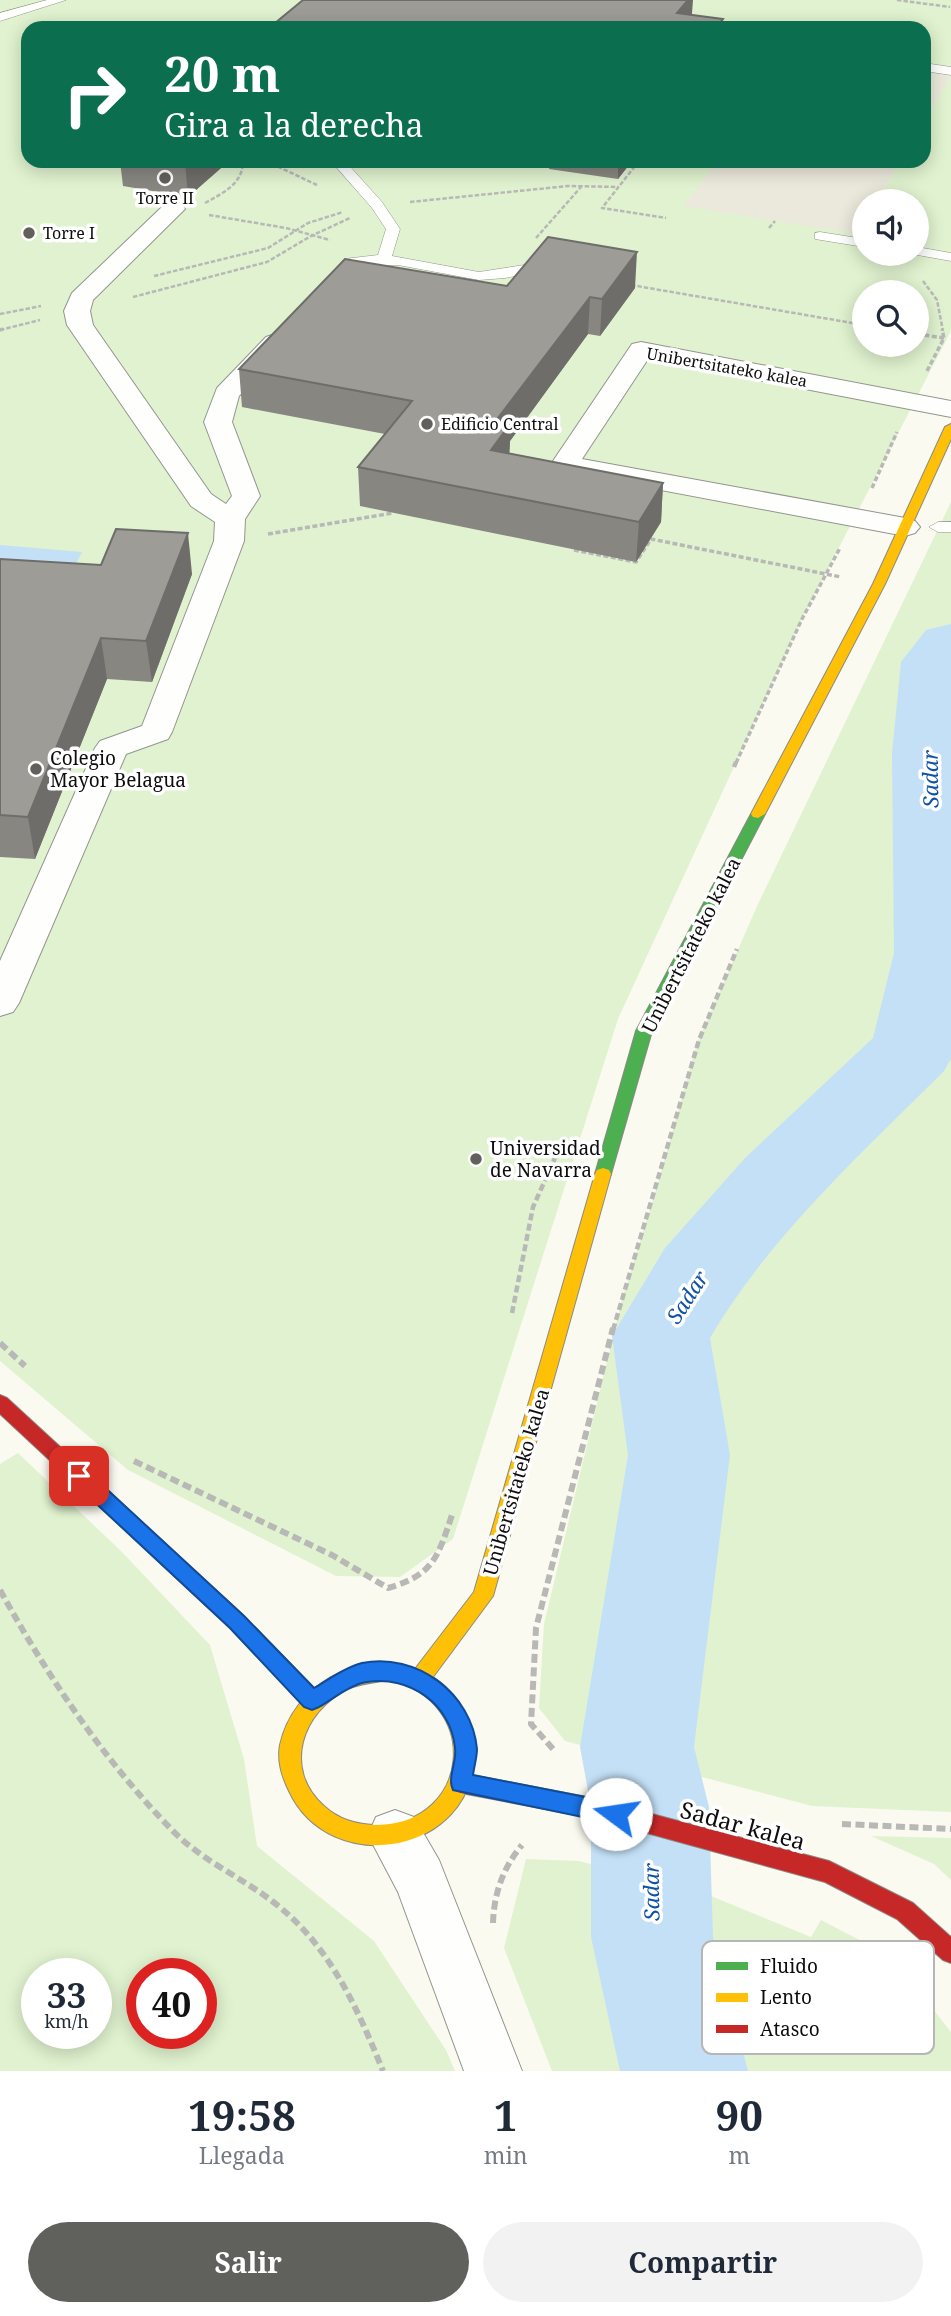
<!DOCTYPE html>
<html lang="es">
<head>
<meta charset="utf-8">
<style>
	:root { --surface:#fff; --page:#f2f2f3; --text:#1f2937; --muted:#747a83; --accent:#60605c }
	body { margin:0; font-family:"Noto Serif",serif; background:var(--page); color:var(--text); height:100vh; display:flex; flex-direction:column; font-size:26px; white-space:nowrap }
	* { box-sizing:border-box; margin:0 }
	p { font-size:23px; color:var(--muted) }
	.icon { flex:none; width:38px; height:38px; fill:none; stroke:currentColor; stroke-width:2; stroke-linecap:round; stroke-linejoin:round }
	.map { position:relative; height:2071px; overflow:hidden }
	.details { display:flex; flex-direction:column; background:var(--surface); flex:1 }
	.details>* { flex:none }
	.banner { position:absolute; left:21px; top:21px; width:910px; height:147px; border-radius:21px; box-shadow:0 4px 18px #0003; background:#0b6e4f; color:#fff; overflow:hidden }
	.fabs { position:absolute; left:852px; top:189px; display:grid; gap:14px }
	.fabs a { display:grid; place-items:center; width:77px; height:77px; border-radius:50%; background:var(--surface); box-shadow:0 4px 18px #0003; font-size:35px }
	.speed { position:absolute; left:21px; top:1958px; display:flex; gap:14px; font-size:35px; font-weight:700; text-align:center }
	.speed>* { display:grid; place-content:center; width:91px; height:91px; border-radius:50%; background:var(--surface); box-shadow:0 4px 18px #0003; line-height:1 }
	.speed small { font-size:18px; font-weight:400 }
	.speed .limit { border:10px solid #d22; background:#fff; color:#111 }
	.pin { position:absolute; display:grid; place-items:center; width:60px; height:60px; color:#fff; margin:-30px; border-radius:14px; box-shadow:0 4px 10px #0006 }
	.me { position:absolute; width:77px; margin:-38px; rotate:284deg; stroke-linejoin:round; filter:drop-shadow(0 0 5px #0008) }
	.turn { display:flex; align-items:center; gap:24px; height:147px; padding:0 28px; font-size:32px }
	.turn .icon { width:91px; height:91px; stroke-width:2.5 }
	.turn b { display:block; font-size:49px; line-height:60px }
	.eta { display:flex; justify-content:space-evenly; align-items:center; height:119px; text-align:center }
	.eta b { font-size:42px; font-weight:700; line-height:49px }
	.cta { display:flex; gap:14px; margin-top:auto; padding:14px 28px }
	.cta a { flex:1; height:80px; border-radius:42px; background:var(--accent); color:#fff; font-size:28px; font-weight:700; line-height:80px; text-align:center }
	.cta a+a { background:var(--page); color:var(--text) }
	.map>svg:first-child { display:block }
	.green { fill:#e0f2cf; fill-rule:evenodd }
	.plaza { fill:#ebe9db }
	.water { fill:#c4e0f7 }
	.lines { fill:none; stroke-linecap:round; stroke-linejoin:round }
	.river { fill:#c4e0f7; fill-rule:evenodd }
	.lane-casing { stroke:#94948f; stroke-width:1 }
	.street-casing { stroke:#94948f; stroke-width:2 }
	.fast-casing { stroke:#8b8a86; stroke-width:2 }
	.slow-casing { stroke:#8b8a86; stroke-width:2 }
	.jam-casing { stroke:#8b8a86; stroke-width:2 }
	.path-far3 { stroke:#b8b8b6; stroke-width:2.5; stroke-dasharray:4.5 2; stroke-linecap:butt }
	.path-far2 { stroke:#b8b8b6; stroke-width:3.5; stroke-dasharray:5 2.5; stroke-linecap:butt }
	.path-far1 { stroke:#b8b8b6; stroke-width:4.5; stroke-dasharray:7 3.5; stroke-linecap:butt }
	.path { stroke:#b8b8b6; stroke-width:6; stroke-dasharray:9 4.5; stroke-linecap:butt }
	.lane { fill:#fefefd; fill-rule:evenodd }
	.street { fill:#fefefd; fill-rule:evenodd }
	.fast { fill:#4caf50; fill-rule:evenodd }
	.slow { fill:#ffc107; fill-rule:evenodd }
	.jam { fill:#c62828; fill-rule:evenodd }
	.wall { fill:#888681 }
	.shaded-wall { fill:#6f6d69 }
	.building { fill:#9e9c96; stroke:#6f6d69; stroke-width:2 }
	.route { fill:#1a73e8; stroke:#114b97; stroke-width:2 }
	.poi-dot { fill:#60605c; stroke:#fff; stroke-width:2.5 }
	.labels { text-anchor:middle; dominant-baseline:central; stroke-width:7; stroke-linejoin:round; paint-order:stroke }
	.far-poi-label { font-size:16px; fill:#0d0d0d; stroke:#fff; text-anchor:start }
	.far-street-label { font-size:16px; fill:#0d0d0d; stroke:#fff }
	.poi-label { font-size:19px; fill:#0d0d0d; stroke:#fff; text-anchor:start }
	.street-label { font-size:19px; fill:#0d0d0d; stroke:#fff }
	.water-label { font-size:21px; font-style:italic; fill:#0e52a6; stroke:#fff }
	.near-street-label { font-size:23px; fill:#0d0d0d; stroke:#fff }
	.key { fill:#fff; stroke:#b6b6b6; stroke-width:2 }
	.key-label { font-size:19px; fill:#0d0d0d }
</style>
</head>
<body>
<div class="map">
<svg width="951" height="2071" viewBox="0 0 951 2071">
	<rect width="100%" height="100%" fill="#fbfaf0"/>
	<g class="green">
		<path d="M0 0H951V331L802 619 618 1019 453 1539 400 1577 336 1576 128 1470 0 1361ZM28 28H924V161H28ZM864 201H917V254H864ZM864 292H917V345H864Z"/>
		<polygon points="951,502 951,1812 812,1806 565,1741 539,1708 544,1624 622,1299 656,1190 697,1043 758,904"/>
		<path d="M18 1453 122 1552 210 1645 244 1759 257 1846 374 1941 446 2050 455 2071H0V1464ZM37 1974H96V2034H37ZM142 1974H201V2034H142Z"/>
		<polygon points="871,1836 951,1838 951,1880 934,1864"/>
		<polygon points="526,1859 579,1861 711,1896 811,1937 821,1920 871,1946 922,1995 951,2032 951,2071 552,2071 504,1948"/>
	</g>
	<g class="plaza">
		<polygon points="924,72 951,75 924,122"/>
		<polygon points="718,161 900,161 876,201 864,201 864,221 857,234 683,206"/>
	</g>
	<polygon class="water" points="0,545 82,552 69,578 0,573"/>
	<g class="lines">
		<path class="river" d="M951 624V1059L944 1071C860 1155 770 1236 710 1338L730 1455 694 1747 709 1807 713 1937 748 2071H620L591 1937V1807L580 1747 628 1455 612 1336 665 1248 746 1157 873 1038 894 953 892 753 901 662 926 630Z"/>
		<defs>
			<g id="lane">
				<polygon points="47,0 66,0 0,21 0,13"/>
				<polygon points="924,63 951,67 951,75 924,71"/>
				<polygon points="331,161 345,161 382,202 400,229 392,256 479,272 550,261 557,265 555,268 505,278 479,280 398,265 344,265 342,262 344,259 378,255 386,229 372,208"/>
				<polygon points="820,232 864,239 864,247 815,239 815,233"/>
				<polygon points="917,247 951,253 951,261 912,254 917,254"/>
				<polygon points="951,522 951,532 938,532 929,527 938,522"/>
			</g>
			<g id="street">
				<polygon points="173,202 181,204 185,209 93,300 90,311 93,325 211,494 226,504 232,496 204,422 217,388 266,337 275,334 284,337 288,342 284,347 239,396 232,422 260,496 245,519 244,541 172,732 168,739 126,754 19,1003 13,1012 0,1016 0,961 95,748 100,741 142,726 214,541 215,522 191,506 67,325 64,311 72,293 165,204"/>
				<polygon points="641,342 951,401 951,417 648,359 582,459 905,518 915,521 920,527 915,533 905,536 555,470 551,464 632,344"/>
				<polygon points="395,1810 414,1817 439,1860 522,2071 464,2071 398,1892 368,1835 376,1817"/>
			</g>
			<polygon id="fast" points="758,810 765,814 652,1031 611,1174 609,1178 597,1178 595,1174 636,1031 751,814"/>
			<g id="slow">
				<polygon points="951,424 951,439 885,584 765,814 758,818 753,817 751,814 873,584 945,427"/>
				<path d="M603 1168 609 1170 611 1174 493 1596 433 1677C458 1693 474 1723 474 1753 474 1855 330 1879 289 1791 282 1777 277 1761 280 1745 293 1686 357 1649 415 1669L474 1592 595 1174 597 1170ZM389 1680C482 1700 472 1823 378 1825 358 1825 339 1820 324 1806 282 1769 302 1711 348 1689 361 1683 375 1682 389 1680Z"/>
			</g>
			<g id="jam">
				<polygon points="0,1395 7,1398 244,1616 319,1693 322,1700 319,1707 312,1709 305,1707 230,1628 0,1414"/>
				<polygon points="461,1773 592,1798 829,1861 913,1903 951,1937 951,1963 943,1960 897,1919 825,1882 592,1818 461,1793 453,1790 450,1783 453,1776"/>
			</g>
		</defs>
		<use href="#lane" class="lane-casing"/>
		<use href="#street" class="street-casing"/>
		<use href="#fast" class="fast-casing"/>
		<use href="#slow" class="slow-casing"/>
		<use href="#jam" class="jam-casing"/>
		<g class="path-far3">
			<polyline points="897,0 950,7"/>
			<polyline points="266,161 317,185"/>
			<polyline points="639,161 602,208 666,218"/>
			<polyline points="410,202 568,186 618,187"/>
			<path d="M205 203C223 193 243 184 243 161"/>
			<polyline points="209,215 286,228 330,240"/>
			<polyline points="769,228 775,221"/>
			<polyline points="536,238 581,187"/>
			<polyline points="154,276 268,248 308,223 343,212"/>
			<polyline points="923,281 937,300 943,331"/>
			<polyline points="631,285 864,325"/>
			<polyline points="133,297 267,262 311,236 350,218"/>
			<polyline points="0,314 41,306"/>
			<polyline points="0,330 40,320"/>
		</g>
		<g class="path-far2">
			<polyline points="0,330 3,329"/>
			<polyline points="917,334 944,338"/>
			<polyline points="927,371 944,338 942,329"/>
			<polyline points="872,488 897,432"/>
			<polyline points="268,534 393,513"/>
			<polyline points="574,550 636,562 651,539 841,577"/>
			<polyline points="736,763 802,619 840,548"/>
		</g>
		<g class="path-far1">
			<polyline points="734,767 736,762"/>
			<polyline points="512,1313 533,1207 564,1138"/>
			<polyline points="613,1330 699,1040 737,949"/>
		</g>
		<g class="path">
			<polyline points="0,1343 25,1366"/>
			<path d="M134 1461 332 1555 388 1588C434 1575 438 1556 452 1515"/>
			<path d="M0 1590C48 1677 103 1759 172 1830 201 1860 239 1876 272 1901 329 1944 357 2007 383 2071"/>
			<polyline points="553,1749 531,1724 536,1628 613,1328"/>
			<polyline points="842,1824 951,1829"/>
			<path d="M493 1923C494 1893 503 1868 522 1845"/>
		</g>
		<use href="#lane" class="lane"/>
		<use href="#street" class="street"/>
		<use href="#fast" class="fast"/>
		<use href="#slow" class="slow"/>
		<use href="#jam" class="jam"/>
	</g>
	<g class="wall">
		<polygon points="120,161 229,161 188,197 123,186"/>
		<polygon points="550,161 632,161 618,179 549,169"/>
		<polygon points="507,286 635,288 600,336 588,334 510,441 509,453 663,483 661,522 636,562 360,506 358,467 385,434 242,407 239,369"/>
		<polygon points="0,559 192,574 152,682 107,679 35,859 0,857"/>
	</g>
	<g class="shaded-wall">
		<polygon points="688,0 693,0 691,26 677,13"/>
		<polygon points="723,19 723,28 716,28"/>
		<polygon points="186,161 229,161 188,197 185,162"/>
		<polygon points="618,161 632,161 618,179"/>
		<polygon points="637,252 635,288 600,336 602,299"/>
		<polygon points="590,297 588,334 510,441 509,463 491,450 495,422"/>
		<polygon points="663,483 661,522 636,562 639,522"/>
		<polygon points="188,533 192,574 152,682 146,641"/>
		<polygon points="101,638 107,679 35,859 28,817"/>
	</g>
	<g class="building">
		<polygon points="303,0 688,0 677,13 723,19 716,28 269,28"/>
		<polygon points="548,237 637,252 602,299 590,297 495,422 510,424 491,450 663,483 639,522 358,467 412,401 239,369 345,259 507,286"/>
		<polygon points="116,529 188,533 146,641 101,638 28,817 0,815 0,559 101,565"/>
	</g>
	<path class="route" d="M79 1468 86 1470 244 1616 314 1688C328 1680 345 1667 362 1663 416 1652 472 1693 477 1749 477 1757 474 1767 473 1775L616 1803 624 1807 627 1814 624 1821 616 1824 453 1790C447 1777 457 1763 455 1748 451 1704 409 1675 367 1682 351 1684 333 1699 319 1707L312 1710 304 1707 230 1628 72 1481 69 1476 72 1470Z"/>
	<g class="poi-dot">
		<circle cx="165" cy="178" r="7"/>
		<circle cx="29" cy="233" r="7"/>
		<circle cx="427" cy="424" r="7"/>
		<circle cx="36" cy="769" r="7"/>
		<circle cx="476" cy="1159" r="7"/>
	</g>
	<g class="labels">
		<g class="far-poi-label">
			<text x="165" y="198" text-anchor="middle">Torre II</text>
			<text x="43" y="233">Torre I</text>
			<text x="441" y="424">Edificio Central</text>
		</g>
		<g class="far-street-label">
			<text transform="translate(727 367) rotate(10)">Unibertsitateko kalea</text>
		</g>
		<g class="poi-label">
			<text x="50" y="758">Colegio<tspan x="50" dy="22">Mayor Belagua</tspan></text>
			<text x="490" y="1148">Universidad<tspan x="490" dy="22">de Navarra</tspan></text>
		</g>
		<g class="street-label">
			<text transform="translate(691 945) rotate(-63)">Unibertsitateko kalea</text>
			<text transform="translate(516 1482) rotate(-74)">Unibertsitateko kalea</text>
		</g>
		<g class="water-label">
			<text transform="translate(930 779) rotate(-91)">Sadar</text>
			<text transform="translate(687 1297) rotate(-57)">Sadar</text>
			<text transform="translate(651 1892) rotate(-91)">Sadar</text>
		</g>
		<g class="near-street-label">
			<text transform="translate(743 1825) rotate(15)">Sadar kalea</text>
		</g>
	</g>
	<rect x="702" y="1941" width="232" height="113" rx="10" class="key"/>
	<rect x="716" y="1962" width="32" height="8" fill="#4caf50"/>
	<rect x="716" y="1993" width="32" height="9" fill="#ffc107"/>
	<rect x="716" y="2025" width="32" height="8" fill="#c62828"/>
	<g class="key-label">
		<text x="760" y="1973">Fluido</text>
		<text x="760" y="2004">Lento</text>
		<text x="760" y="2036">Atasco</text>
	</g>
</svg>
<div class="fabs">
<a><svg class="icon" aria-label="sound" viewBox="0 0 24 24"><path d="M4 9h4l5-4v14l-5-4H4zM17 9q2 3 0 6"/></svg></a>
<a><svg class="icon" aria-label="search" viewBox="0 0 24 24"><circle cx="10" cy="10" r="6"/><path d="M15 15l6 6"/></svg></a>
</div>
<div class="speed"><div>33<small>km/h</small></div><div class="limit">40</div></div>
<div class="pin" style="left:79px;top:1476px;background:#d93025"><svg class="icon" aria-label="arrive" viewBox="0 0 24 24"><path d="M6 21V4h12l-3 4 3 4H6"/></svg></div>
<svg class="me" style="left:616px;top:1814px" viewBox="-20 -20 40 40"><circle r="19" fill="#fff"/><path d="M0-13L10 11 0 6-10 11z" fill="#1a73e8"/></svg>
<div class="banner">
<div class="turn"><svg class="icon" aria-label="right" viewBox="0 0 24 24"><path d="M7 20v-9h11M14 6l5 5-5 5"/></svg><div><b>20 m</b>Gira a la derecha</div></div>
</div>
</div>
<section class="details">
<div class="eta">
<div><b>19:58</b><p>Llegada</p></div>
<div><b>1</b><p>min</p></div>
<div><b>90</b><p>m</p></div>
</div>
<div class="cta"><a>Salir</a><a>Compartir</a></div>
</section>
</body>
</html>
